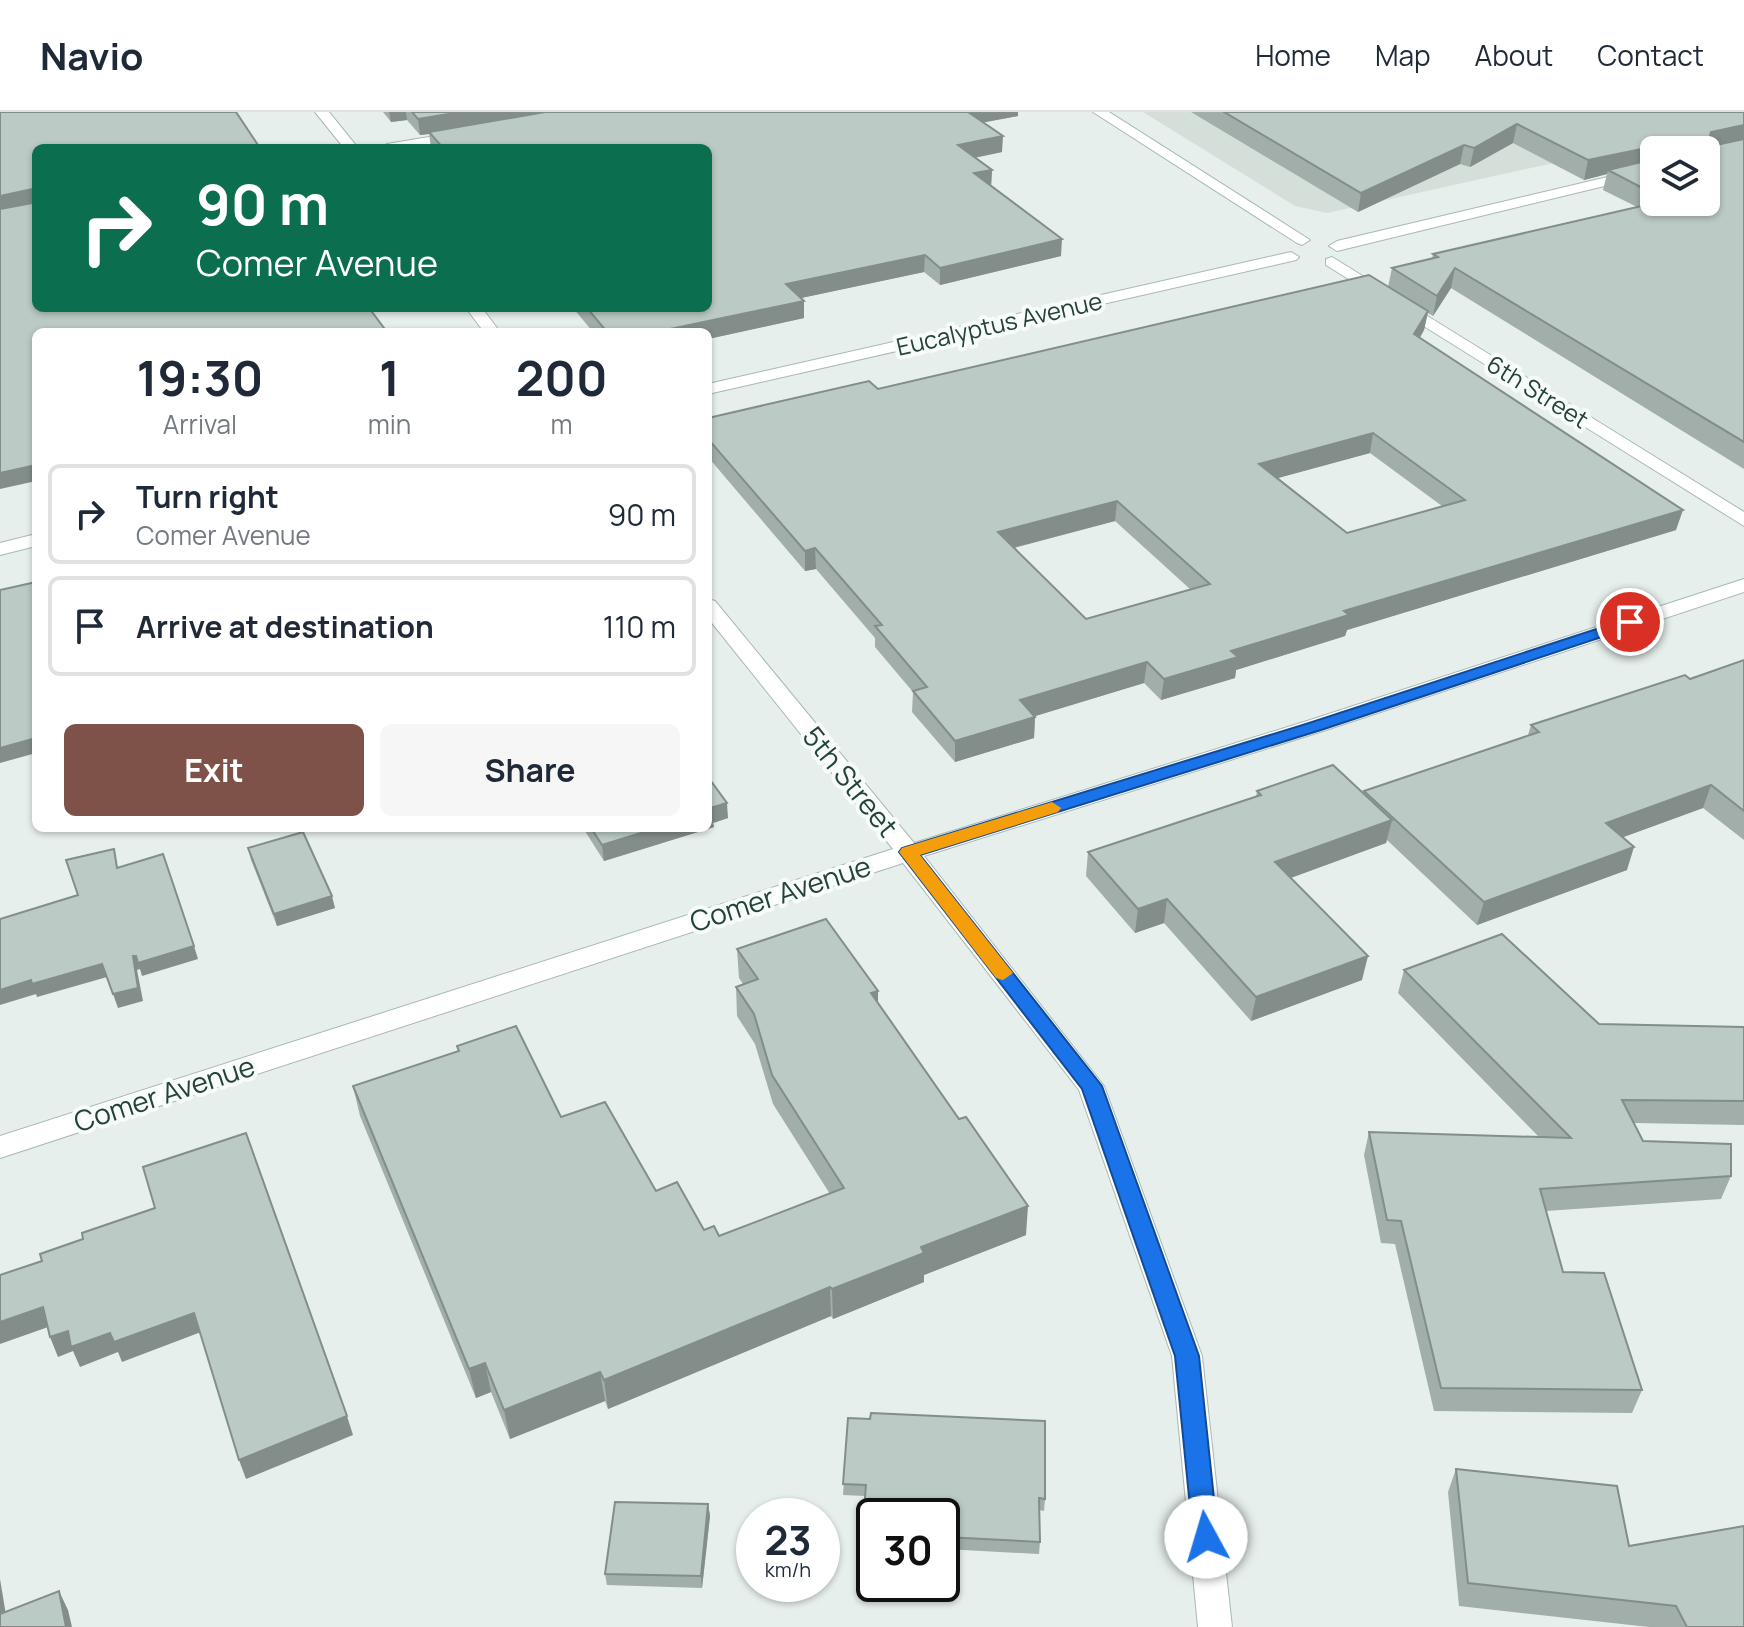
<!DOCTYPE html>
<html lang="en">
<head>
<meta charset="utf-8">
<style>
	:root { --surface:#fff; --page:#f6f6f7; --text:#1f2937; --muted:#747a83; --line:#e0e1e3; --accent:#7f5249 }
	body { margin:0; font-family:Manrope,sans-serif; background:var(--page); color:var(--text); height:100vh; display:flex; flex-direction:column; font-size:30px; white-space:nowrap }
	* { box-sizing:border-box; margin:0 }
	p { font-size:26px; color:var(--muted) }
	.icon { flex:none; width:44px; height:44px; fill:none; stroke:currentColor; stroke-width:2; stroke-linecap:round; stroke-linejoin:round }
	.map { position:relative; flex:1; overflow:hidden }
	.drawer { position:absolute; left:32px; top:216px; width:680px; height:504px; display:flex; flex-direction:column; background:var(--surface); border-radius:12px; box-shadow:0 2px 6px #0004 }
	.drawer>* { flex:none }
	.banner { position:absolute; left:32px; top:32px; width:680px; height:168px; border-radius:12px; box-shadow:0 2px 6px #0004; background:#0b6e4f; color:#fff; overflow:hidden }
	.tools { position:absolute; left:1640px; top:24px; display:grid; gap:16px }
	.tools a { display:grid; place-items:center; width:80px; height:80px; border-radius:12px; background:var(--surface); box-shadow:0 2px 6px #0004; font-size:40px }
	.speed { position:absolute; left:736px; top:1386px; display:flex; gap:16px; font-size:40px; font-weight:700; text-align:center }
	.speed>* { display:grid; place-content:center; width:104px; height:104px; border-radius:50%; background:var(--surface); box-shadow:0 2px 6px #0004; line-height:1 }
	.speed small { font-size:20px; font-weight:400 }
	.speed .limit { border:4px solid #111; border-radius:12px; background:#fff; color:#111 }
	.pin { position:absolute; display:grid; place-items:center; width:68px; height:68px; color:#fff; margin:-34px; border:4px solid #fff; border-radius:50%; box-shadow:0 2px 8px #0007 }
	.me { position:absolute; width:88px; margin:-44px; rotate:354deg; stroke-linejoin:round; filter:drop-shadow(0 0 6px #0008) }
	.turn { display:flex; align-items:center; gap:28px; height:168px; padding:0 32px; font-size:36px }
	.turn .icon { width:104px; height:104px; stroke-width:2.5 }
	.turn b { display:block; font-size:56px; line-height:68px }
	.eta { display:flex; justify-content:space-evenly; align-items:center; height:136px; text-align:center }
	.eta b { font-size:48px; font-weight:700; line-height:56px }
	.action { display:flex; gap:16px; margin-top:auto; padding:16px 32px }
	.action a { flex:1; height:92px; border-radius:12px; background:var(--accent); color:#fff; font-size:32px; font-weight:700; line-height:92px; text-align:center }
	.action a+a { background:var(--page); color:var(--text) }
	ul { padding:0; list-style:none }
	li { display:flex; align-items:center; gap:24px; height:100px; margin:0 16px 12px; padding:0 16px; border:4px solid var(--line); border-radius:12px }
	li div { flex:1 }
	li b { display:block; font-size:30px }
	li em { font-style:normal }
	header { display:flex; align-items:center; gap:48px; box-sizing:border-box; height:112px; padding:0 40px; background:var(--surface); border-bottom:2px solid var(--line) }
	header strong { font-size:38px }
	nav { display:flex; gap:44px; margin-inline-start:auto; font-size:28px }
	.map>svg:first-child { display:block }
	.built { fill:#d4dfda }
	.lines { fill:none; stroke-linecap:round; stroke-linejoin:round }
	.minor-casing { stroke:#a8b8b2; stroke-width:2 }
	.minor { fill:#fff; fill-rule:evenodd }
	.wall { fill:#a1aea9; fill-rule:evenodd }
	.shaded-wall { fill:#838d89 }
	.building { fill:#bbcac4; stroke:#838d89; stroke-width:2; fill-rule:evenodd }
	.route { fill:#1a73e8; stroke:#114b97; stroke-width:2 }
	.slow { fill:#f59e0b }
	.labels { text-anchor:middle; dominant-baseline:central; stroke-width:8; stroke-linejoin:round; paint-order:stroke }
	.far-street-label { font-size:24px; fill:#24423a; stroke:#f7fbf9 }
	.street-label { font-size:28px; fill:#24423a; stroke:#f7fbf9 }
</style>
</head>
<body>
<header>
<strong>Navio</strong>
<nav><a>Home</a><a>Map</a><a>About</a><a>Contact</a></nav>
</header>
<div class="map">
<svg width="1744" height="1515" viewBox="0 0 1744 1515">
	<rect width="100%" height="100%" fill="#e6efeb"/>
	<polygon class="built" points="1143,0 1744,0 1744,9 1327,101 1295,94"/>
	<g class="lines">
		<defs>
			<g id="minor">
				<polygon points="315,0 329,0 358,36 344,36"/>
				<polygon points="1093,0 1109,0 1310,128 1302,133 1297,131"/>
				<polygon points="459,20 464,21 464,27 412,36 380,36 387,32"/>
				<polygon points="1654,54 1654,62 1337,139 1329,134 1337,129"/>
				<polygon points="1291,140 1299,145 1296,148 708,282 708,272"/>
				<polygon points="1332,145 1744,400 1744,414 1326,153 1326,147"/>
				<polygon points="466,196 482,196 500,220 484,220"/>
				<polygon points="36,422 36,434 0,443 0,431"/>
				<polygon points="1744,467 1744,480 1323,619 924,744 1104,974 1202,1244 1232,1515 1198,1515 1172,1244 1079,978 903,751 0,1046 0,1024 893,737 708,506 708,487 715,489 914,731 1307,609"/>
			</g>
		</defs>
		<use href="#minor" class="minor-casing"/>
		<use href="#minor" class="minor"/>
	</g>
	<g class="wall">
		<polygon points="383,0 1018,0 1018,4 983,10 1002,40 975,46 992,58 991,74 1061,144 940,173 924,160 801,186 804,189 804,206 708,227 708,220 593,220 573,196 708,196 708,36 431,36 429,22 420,23 407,8 391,10"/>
		<path d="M1191 0H1744V357L1451 176 1433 204 1428 201 1424 218 1420 226 1676 418 1347 518 1345 524 1236 558 1235 566 1161 588 1144 571 1035 604 1034 626 955 650 912 600 913 580 875 535V526L816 457 805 459 708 345V306L878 277 1388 175 1392 156 1432 147 1433 142 1637 95 1603 78 1607 62 1584 68 1513 31 1470 55 1460 52 1358 100ZM1654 38H1706V90H1654ZM1370 341 1442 394 1347 421 1277 366ZM1115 409 1190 477 1086 507 1014 436Z"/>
		<polygon points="1744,548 1744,728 1703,696 1623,725 1627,758 1477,813 1387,728 1386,731 1291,766 1362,868 1251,909 1164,811 1135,821 1086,764 1088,740 1256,685 1257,679 1363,681 1364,679 1528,623 1531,613 1690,567"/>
		<polygon points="708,665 728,706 713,711 714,715 604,749 583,716 708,716"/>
		<polygon points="248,736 335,796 277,814 251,748"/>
		<polygon points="737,837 878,891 1026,1123 924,1163 924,1170 833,1207 831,1204 608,1297 605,1289 510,1327 491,1280 476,1286 360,1004 353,974 458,939 457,934 561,1005 704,1118 719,1124 830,1082 773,992 755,932 737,904 736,875 743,872 739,866"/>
		<polygon points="1404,858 1599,912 1744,915 1744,1013 1634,1011 1643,1029 1731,1064 1721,1087 1546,1099 1563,1160 1642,1278 1632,1301 1434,1299 1395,1132 1381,1131 1364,1043 1369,1020 1539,1025 1398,881"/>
		<polygon points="848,1306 1045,1387 1044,1399 1039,1398 1040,1430 1039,1442 945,1437 945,1426 942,1426 942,1404 874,1404 874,1422 863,1421 865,1384 843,1383"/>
		<polygon points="1456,1357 1629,1434 1744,1515 1649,1515 1459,1494 1448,1380"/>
		<polygon points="708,1392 710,1404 702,1476 607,1473 605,1462"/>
	</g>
	<g class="shaded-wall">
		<polygon points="389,0 406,0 407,8 391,10"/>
		<polygon points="461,0 556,0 429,20 429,22 420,23 418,7"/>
		<polygon points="965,0 1018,0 1018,4 965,14"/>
		<polygon points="1517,12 1513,31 1470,55 1474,36"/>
		<polygon points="1744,13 1744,29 1706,39 1711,20"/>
		<polygon points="1003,24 1002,40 957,49 958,33"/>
		<polygon points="1464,33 1460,52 1358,100 1361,81"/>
		<polygon points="1661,33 1659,38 1654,38 1654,52 1608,58 1607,62 1584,68 1588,48"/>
		<polygon points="992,58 991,75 974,61"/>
		<polygon points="32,77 35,90 0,98 0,84"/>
		<polygon points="1062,127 1061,144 940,173 940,156"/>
		<polygon points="925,143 924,160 787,189 786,172"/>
		<polygon points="1455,156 1451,176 1433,204 1437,184"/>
		<polygon points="804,189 804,206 708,227 708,220 656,220"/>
		<polygon points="1428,199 1424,218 1410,241 1414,222"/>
		<polygon points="1373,321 1370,341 1256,372 1259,352"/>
		<polygon points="36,353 36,369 0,377 0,361"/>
		<polygon points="1117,389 1115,409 997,440 998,420"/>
		<polygon points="1683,398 1676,418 1347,518 1345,524 1236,558 1235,566 1161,588 1164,567 1231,539 1344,499"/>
		<polygon points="815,436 816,457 805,459 805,439"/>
		<polygon points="1147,550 1144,571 1019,609 1020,588"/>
		<polygon points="1035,605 1034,626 955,650 955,629"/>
		<polygon points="36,626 36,641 0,651 0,636"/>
		<polygon points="1711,673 1703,696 1599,734 1606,711"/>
		<polygon points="727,691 728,706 713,711 714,715 604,749 602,733 657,716 708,716 708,701 710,696"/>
		<polygon points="1392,708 1386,731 1271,773 1275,750"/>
		<polygon points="1634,735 1627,758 1477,813 1484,790"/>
		<polygon points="332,784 335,796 277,814 274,802"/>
		<polygon points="1167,787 1164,811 1135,821 1138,797"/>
		<polygon points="194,834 198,847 142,864 140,857 137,858 143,889 118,896 113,882 133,844"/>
		<polygon points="1368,844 1362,868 1251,909 1256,885"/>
		<polygon points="102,852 107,865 37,885 36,882 0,893 0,878 31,868"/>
		<polygon points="878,879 878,908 871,881"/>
		<polygon points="1028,1094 1026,1123 924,1163 924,1170 833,1207 832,1177 921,1135"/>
		<polygon points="830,1175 831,1204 608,1297 604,1268"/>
		<polygon points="43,1195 51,1214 0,1232 0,1210"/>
		<polygon points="194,1201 201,1220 122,1250 118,1240 80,1255 73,1239 58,1245 50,1225 68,1219 110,1221"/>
		<polygon points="485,1251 491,1280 476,1286 469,1257"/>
		<polygon points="600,1260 605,1289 510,1327 504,1298"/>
		<polygon points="347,1304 353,1323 246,1367 239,1348"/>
		<polygon points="708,1392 710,1404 702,1476 701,1464"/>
		<polygon points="0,1467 8,1515 0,1504"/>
		<polygon points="59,1479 68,1498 72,1515 66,1515"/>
	</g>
	<g class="building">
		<polygon points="0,0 236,0 260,36 36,36 36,196 369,196 387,220 36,220 36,353 0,361 0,97 33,91 35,80 32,77 0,84"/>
		<polygon points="412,0 461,0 418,7"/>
		<polygon points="545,0 968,0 1003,24 958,33 992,58 974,61 1062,127 940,156 925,143 786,172 804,189 656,220 607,220 587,196 708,196 708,36 443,36 429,20"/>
		<polygon points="1224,0 1744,0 1744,13 1711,20 1708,31 1712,34 1744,27 1744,330 1455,156 1437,184 1392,156 1438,145 1433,142 1659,90 1706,90 1706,38 1660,38 1661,33 1588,48 1517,12 1474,36 1464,33 1361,81"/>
		<polygon points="1654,47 1654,82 1608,58"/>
		<path d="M1369 163 1428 199 1414 222 1683 398 1344 499 1349 503 1231 539 1238 545 1164 567 1147 550 1020 588 1035 605 955 629 913 579 927 575 875 514 882 513 815 436 805 439 708 327V306L869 269 878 277ZM1373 321 1465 388 1347 421 1259 352ZM1117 389 1210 472 1086 507 998 420Z"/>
		<polygon points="36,470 36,626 0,636 0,478"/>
		<polygon points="1744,548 1744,699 1711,673 1606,711 1634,735 1484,790 1364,679 1539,620 1531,613 1685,563 1690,567"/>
		<polygon points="1333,653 1392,708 1275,750 1368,844 1256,885 1167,787 1138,797 1088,740 1261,683 1257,679"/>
		<polygon points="708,665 727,691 710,696 713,699 708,701"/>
		<polygon points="591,716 657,716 602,733"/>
		<polygon points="303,720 332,784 274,802 248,736"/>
		<polygon points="114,737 117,756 163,742 194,834 138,851 136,844 133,844 138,876 113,882 102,852 32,872 31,868 0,878 0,807 78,783 66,748"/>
		<polygon points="826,807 878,879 871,881 959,1007 966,1005 1028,1094 921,1135 924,1141 832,1177 830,1175 604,1268 600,1260 504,1298 485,1251 469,1257 353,974 459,939 457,934 516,914 561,1005 605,990 656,1079 677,1070 704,1118 714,1114 719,1124 844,1076 772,963 754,902 736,875 758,867 737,837"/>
		<polygon points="1502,822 1599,912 1744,915 1744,989 1622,988 1643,1029 1731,1032 1731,1064 1540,1077 1563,1160 1604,1161 1642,1278 1441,1276 1401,1109 1387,1108 1369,1020 1571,1026 1404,858"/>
		<polygon points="246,1021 347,1304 239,1348 194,1201 114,1230 110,1221 71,1235 68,1219 50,1225 43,1195 0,1210 0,1163 42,1149 40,1142 83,1127 82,1121 155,1096 143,1055"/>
		<polygon points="871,1301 1045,1309 1045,1387 1039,1386 1040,1430 945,1425 946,1415 942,1414 942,1404 874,1404 874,1410 863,1409 866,1373 843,1372 848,1306 870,1307"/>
		<polygon points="1456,1357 1617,1374 1629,1434 1744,1414 1744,1515 1687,1515 1676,1494 1468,1471"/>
		<polygon points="615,1390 708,1392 701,1464 605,1462"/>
		<polygon points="59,1479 66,1515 0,1515 0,1502"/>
	</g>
	<polygon class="route" points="1630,506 1637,510 1635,514 1321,618 920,743 1102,974 1199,1244 1218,1425 1215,1433 1206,1436 1197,1433 1193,1425 1175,1244 1082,977 899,740 902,736 1309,611"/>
	<polygon class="slow" points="1052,690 1061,696 1058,700 920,743 1013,861 1003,868 996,866 899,740 902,736"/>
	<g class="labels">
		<g class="far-street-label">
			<text transform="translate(999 211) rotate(-13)">Eucalyptus Avenue</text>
			<text transform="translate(1538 279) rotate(32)">6th Street</text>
		</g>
		<g class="street-label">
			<text transform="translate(851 669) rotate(51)">5th Street</text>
			<text transform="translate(780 781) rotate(-18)">Comer Avenue</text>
			<text transform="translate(164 981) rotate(-18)">Comer Avenue</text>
		</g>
	</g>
</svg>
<div class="tools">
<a><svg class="icon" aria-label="layers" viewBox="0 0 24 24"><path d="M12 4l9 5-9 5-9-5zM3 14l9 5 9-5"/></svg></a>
</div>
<div class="speed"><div>23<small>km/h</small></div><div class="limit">30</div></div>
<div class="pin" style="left:1630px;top:510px;background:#d93025"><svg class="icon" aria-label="arrive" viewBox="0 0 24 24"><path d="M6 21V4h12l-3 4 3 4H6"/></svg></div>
<svg class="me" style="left:1206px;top:1425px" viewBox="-20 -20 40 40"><circle r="19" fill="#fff"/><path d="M0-13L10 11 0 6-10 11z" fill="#1a73e8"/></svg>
<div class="banner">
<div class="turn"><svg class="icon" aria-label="right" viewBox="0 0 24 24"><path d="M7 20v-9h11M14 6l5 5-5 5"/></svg><div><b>90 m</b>Comer Avenue</div></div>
</div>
<section class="drawer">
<div class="eta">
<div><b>19:30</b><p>Arrival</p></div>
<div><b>1</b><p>min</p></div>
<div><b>200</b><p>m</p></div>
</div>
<ul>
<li><svg class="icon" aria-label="right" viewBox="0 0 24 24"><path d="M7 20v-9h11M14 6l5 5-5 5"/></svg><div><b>Turn right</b><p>Comer Avenue</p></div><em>90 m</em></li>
<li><svg class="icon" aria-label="arrive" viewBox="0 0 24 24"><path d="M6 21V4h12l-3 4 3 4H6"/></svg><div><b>Arrive at destination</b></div><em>110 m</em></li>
</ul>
<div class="action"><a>Exit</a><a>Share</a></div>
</section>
</div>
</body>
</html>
